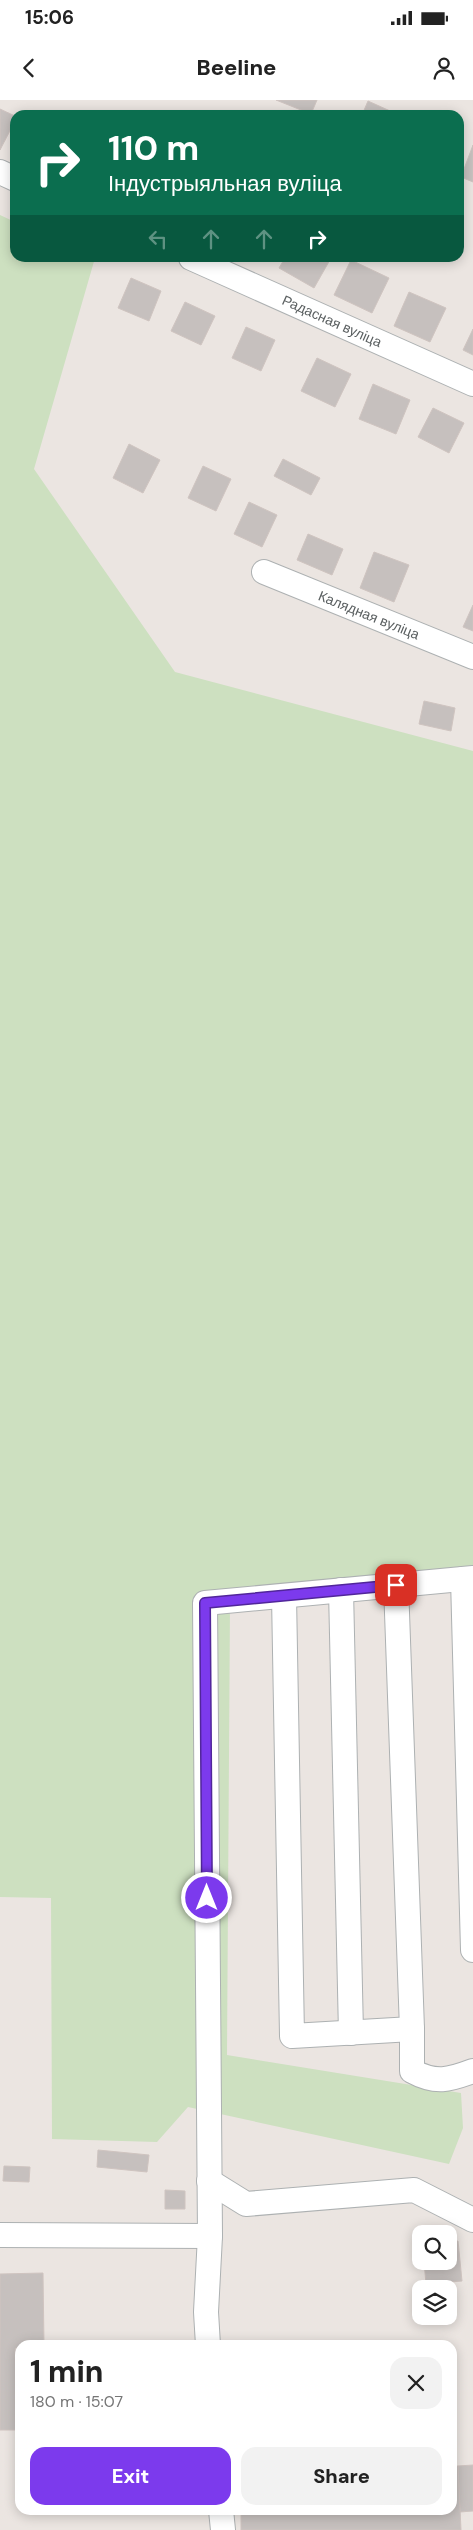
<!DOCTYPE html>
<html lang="en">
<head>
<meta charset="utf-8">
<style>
	:root { --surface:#fff; --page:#f2f2f2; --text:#222; --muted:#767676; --accent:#7c3aed }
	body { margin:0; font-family:"DM Sans",sans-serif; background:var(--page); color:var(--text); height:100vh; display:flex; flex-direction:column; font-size:19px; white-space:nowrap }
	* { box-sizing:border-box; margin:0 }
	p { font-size:16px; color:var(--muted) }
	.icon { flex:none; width:28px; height:28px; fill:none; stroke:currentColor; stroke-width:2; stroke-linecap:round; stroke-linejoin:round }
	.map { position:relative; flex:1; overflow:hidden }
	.drawer { position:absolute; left:15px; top:2240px; width:442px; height:175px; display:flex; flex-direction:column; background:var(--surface); border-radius:15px; box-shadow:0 2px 12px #0003 }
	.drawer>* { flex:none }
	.hud { position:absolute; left:10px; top:10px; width:454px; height:152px; border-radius:15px; box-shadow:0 2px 12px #0003; background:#0b6e4f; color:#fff; overflow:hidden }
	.controls { position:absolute; left:412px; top:2125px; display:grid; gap:10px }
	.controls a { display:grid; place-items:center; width:45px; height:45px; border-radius:10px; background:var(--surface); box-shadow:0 2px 12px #0003; font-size:25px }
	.pin { position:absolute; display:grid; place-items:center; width:42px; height:42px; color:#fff; margin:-21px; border-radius:10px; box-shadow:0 2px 8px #0006 }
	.me { position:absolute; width:55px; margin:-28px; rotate:0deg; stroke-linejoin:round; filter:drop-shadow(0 0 4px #0008) }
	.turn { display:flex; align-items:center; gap:18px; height:105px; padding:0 15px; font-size:22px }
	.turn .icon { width:65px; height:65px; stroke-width:2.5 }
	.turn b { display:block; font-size:35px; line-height:42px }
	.lanes { display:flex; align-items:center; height:48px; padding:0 15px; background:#0003; justify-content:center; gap:25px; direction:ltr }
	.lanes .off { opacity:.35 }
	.round { display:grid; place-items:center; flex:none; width:52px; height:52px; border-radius:15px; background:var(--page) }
	.summary { display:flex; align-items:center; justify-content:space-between; height:85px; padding:0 15px }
	h1 { font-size:30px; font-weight:800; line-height:38px }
	.action { display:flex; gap:10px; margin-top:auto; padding:10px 15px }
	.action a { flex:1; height:58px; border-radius:15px; background:var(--accent); color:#fff; font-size:20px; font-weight:800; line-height:58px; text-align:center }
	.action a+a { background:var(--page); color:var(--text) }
	.status { display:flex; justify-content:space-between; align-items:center; height:35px; padding:0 25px; background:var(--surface); direction:ltr }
	.status svg { height:14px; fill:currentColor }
	header { display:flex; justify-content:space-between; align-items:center; height:65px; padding:0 15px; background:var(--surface); font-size:22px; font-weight:800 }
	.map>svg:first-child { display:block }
	.green { fill:#cde0c0 }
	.building { fill:#c6c0be; stroke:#cfc4c0 }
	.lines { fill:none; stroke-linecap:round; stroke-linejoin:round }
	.minor-casing { stroke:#adb1b2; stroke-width:26 }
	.minor { stroke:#fff; stroke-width:24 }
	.route-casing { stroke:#51269a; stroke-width:12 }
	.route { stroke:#7c3aed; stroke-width:9 }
	.labels { text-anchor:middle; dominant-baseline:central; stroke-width:4; stroke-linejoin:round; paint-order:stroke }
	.street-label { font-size:14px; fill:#5a5f60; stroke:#fff }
</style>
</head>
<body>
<div class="status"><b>15:06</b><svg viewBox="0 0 49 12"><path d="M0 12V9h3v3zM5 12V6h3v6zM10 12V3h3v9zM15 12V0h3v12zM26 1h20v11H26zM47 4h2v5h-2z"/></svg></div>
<header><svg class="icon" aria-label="back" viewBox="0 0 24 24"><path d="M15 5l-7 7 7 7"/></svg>Beeline<svg class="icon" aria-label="person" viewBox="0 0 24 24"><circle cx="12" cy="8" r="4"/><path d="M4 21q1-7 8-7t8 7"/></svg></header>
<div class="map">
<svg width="473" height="2430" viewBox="0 0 473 2430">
	<rect width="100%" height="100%" fill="#ebe5e1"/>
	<polygon class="green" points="0,115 15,122 15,158 95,158 34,369 175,572 473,651 473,1475 230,1505 227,1955 461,1993 463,2028 449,2064 188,2007 157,2042 52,2039 51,1798 0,1797"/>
	<g class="building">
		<polygon points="276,0 317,0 311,14"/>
		<polygon points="368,1 399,15 362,15"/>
		<polygon points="0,9 15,16 15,21 0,50"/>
		<polygon points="473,45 473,82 461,77"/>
		<polygon points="285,158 331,158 314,188 279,168"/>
		<polygon points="351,160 389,178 372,213 334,195"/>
		<polygon points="131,178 161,191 149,221 118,208"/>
		<polygon points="409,192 446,208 430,242 394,226"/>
		<polygon points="185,202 215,216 201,245 171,231"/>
		<polygon points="246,227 275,240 261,271 232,258"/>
		<polygon points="473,229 473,255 463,250"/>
		<polygon points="317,258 351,274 335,307 301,291"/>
		<polygon points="373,284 410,300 396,334 359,319"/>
		<polygon points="433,308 464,323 449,353 418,337"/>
		<polygon points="129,344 160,360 143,393 113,378"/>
		<polygon points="283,359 320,378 311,395 274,376"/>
		<polygon points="203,366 231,379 216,411 188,398"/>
		<polygon points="249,402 277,415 262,447 234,434"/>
		<polygon points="308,434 343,449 332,475 297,460"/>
		<polygon points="374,452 409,465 394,502 360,488"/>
		<polygon points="473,505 473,531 463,527"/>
		<polygon points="424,601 455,608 451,631 419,624"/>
		<polygon points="98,2050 149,2055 147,2072 97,2067"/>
		<polygon points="4,2066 30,2067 29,2082 3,2081"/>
		<polygon points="165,2090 185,2091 185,2109 165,2109"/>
		<polygon points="449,2141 458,2141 462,2181 426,2184 424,2161 449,2161"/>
		<polygon points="43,2173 44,2245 20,2245 20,2248 15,2248 17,2330 0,2330 0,2174"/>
		<polygon points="473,2365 473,2411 460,2412 458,2366"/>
		<polygon points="452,2366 458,2366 461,2430 241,2430 241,2410 452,2410"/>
	</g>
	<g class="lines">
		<defs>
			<g id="minor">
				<polyline points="0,72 15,79"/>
				<polyline points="191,158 473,284"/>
				<polyline points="264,472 473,557"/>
				<polyline points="463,1479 473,1850"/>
				<polyline points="341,1490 351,1933"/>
				<polyline points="284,1496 292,1936 412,1929 396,1485"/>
				<path d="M412 1929V1971C436 1984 449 1980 473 1971"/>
				<polyline points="209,2081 246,2104 414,2090 473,2120"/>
				<polyline points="0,2135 210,2136"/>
				<polyline points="208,2245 206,2212 210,2136 205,1503 473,1478"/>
				<polyline points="221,2410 223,2430"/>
			</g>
		</defs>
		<use href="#minor" class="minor-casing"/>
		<use href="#minor" class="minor"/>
	</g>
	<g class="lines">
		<defs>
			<polyline id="route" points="207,1798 205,1503 396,1485"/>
		</defs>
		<use href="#route" class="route-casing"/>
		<use href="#route" class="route"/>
	</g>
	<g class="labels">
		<g class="street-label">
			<text transform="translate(332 221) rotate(24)">Радасная вуліца</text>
			<text transform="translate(369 515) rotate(22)">Калядная вуліца</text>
		</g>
	</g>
</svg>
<div class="controls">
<a><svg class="icon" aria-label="search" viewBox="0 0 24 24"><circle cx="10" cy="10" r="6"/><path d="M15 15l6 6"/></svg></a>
<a><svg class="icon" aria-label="layers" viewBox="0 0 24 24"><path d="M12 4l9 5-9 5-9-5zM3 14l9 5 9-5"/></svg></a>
</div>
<div class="pin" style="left:396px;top:1485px;background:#d93025"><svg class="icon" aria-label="arrive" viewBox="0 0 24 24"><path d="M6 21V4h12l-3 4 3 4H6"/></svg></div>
<svg class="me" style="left:207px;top:1798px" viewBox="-20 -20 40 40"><circle r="17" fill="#7c3aed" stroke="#fff" stroke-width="3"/><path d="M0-11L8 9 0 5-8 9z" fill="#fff"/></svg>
<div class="hud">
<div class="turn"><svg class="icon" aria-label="right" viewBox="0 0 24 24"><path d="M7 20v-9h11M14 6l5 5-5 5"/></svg><div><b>110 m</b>Індустрыяльная вуліца</div></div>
<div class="lanes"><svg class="icon off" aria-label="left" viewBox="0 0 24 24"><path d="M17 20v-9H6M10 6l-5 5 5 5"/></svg><svg class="icon off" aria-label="ahead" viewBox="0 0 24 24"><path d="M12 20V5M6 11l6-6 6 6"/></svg><svg class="icon off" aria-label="ahead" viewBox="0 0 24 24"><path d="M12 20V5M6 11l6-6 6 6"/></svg><svg class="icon" aria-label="right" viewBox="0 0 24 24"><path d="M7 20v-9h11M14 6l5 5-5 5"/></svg></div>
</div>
<section class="drawer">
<div class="summary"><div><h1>1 min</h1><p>180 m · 15:07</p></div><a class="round"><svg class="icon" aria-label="close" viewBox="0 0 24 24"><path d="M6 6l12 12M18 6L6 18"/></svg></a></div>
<div class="action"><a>Exit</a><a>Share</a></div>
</section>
</div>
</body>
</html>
